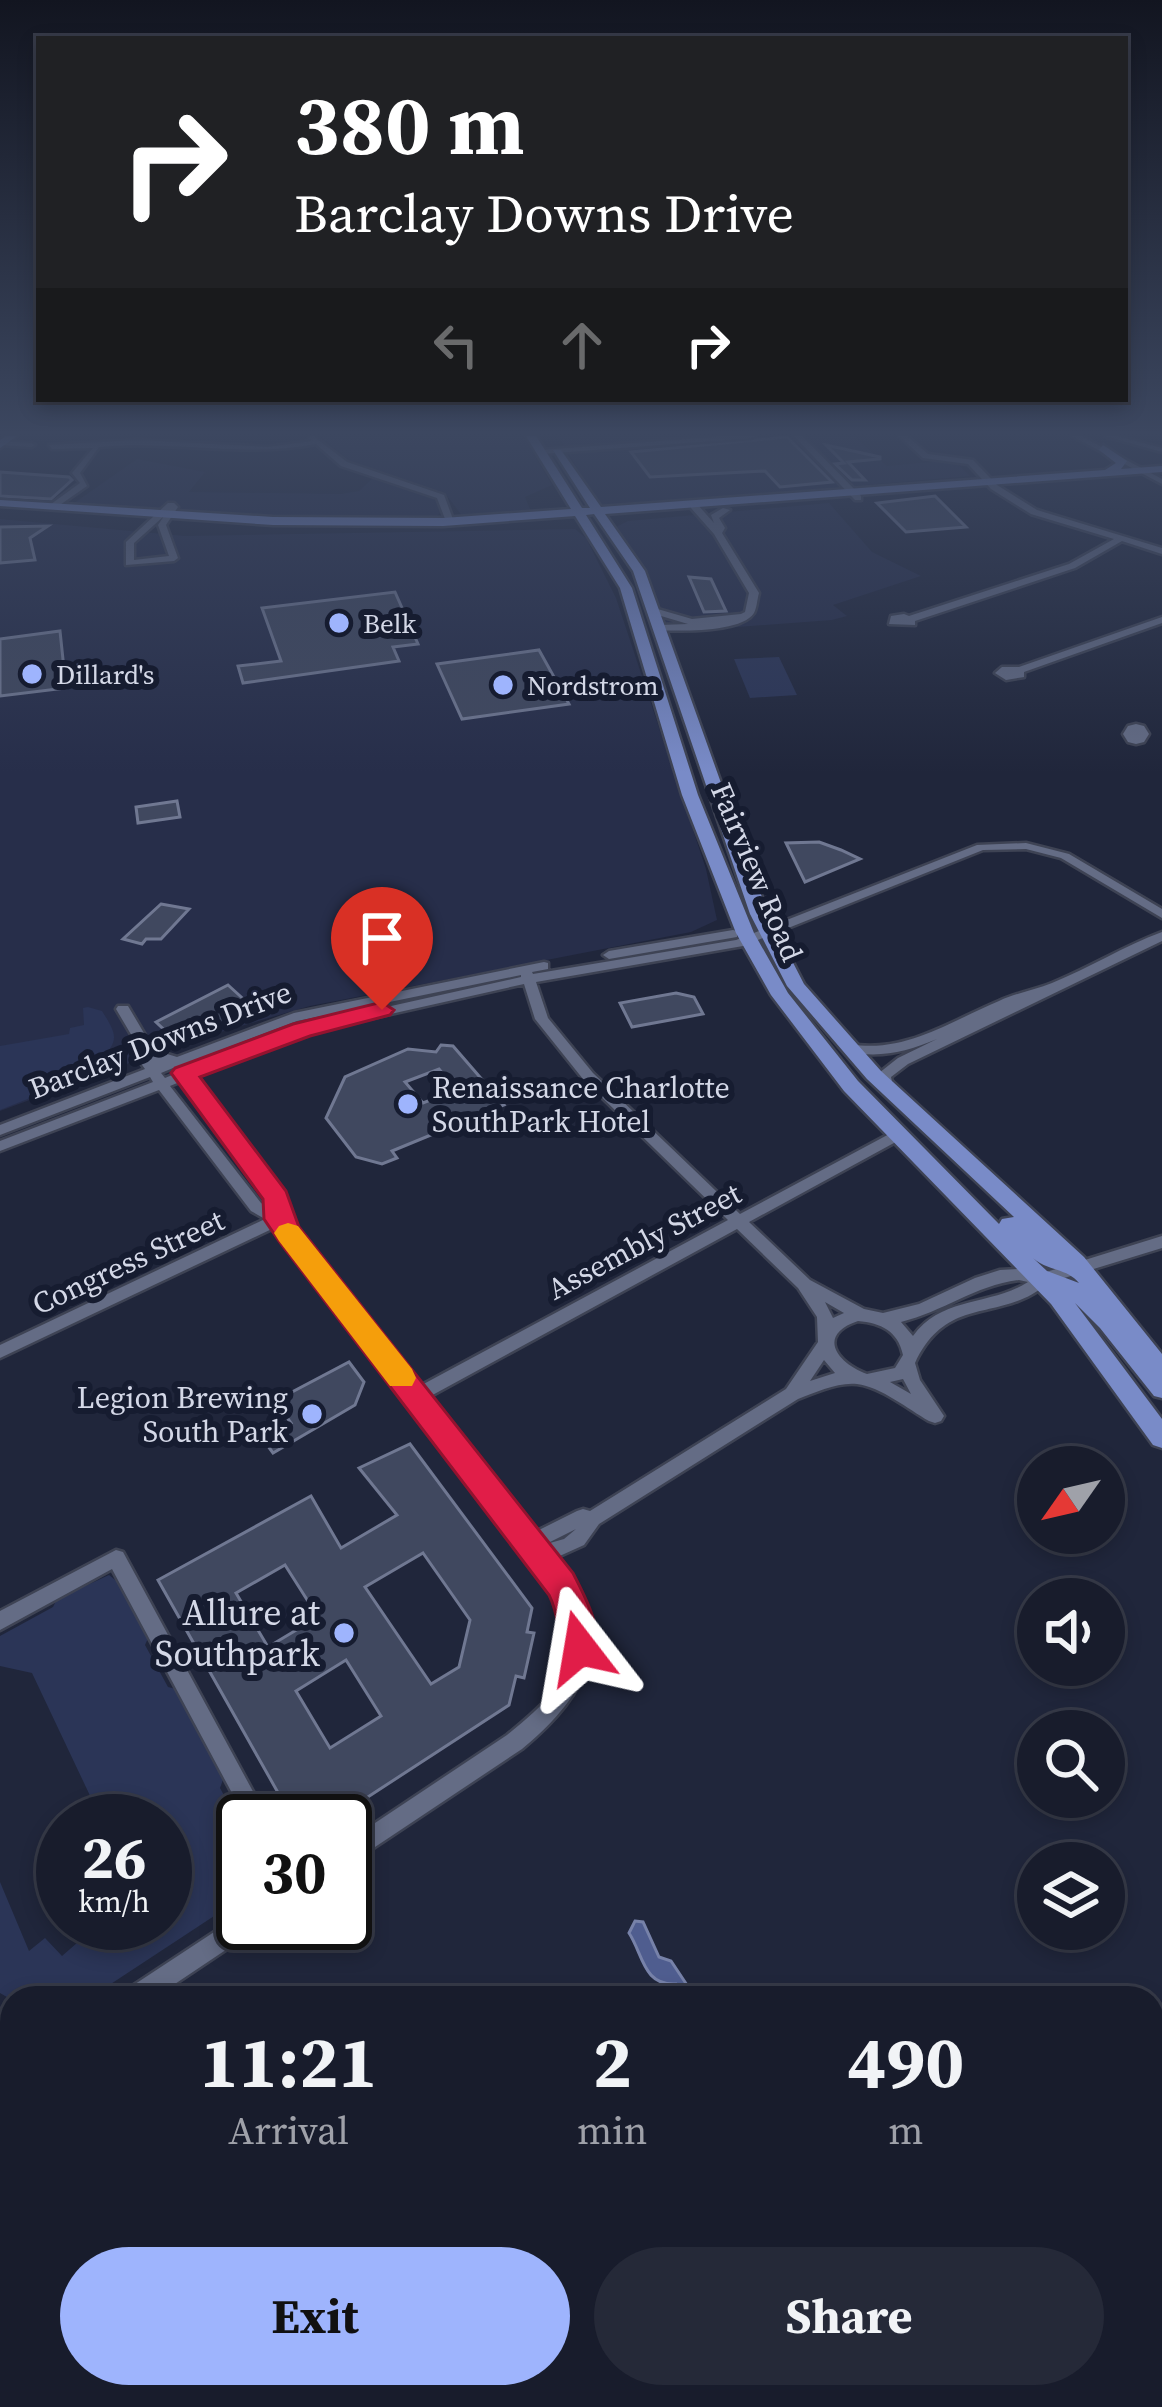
<!DOCTYPE html>
<html lang="en">
<head>
<meta charset="utf-8">
<style>
	:root { --surface:#181c2c; --page:#252938; --text:#f1f3f6; --muted:#9fa1a9; --line:#363a48; --accent:#9eb4fd }
	body { margin:0; font-family:"Source Serif 4",serif; background:var(--page); color:var(--text); height:100vh; display:flex; flex-direction:column; font-size:45px; white-space:nowrap }
	* { box-sizing:border-box; margin:0 }
	p { font-size:39px; color:var(--muted) }
	.icon { flex:none; width:66px; height:66px; fill:none; stroke:currentColor; stroke-width:2; stroke-linecap:round; stroke-linejoin:round }
	.map { position:relative; flex:1; overflow:hidden }
	.panel { position:absolute; left:0px; top:1986px; width:1164px; height:423px; display:flex; flex-direction:column; background:var(--surface); border-radius:36px 36px 0 0; box-shadow:0 6px 18px #0003,0 0 0 3px var(--line) }
	.panel>* { flex:none }
	.guide { position:absolute; left:36px; top:36px; width:1092px; height:366px; border-radius:0px; box-shadow:0 6px 18px #0003,0 0 0 3px var(--line); background:#202124; color:#fff; overflow:hidden }
	.needle { width:78px; rotate:236deg }
	.controls { position:absolute; left:1017px; top:1446px; display:grid; gap:24px }
	.controls a { display:grid; place-items:center; width:108px; height:108px; border-radius:50%; background:var(--surface); box-shadow:0 6px 18px #0003,0 0 0 3px var(--line); font-size:60px }
	.speed { position:absolute; left:36px; top:1794px; display:flex; gap:24px; font-size:60px; font-weight:700; text-align:center }
	.speed>* { display:grid; place-content:center; width:156px; height:156px; border-radius:50%; background:var(--surface); box-shadow:0 6px 18px #0003,0 0 0 3px var(--line); line-height:1 }
	.speed small { font-size:30px; font-weight:400 }
	.speed .limit { border:6px solid #111; border-radius:18px; background:#fff; color:#111 }
	.pin { position:absolute; display:grid; place-items:center; width:102px; height:102px; color:#fff; margin:-123px -51px; border-radius:50% 50% 50% 0; rotate:-45deg; box-shadow:0 0 12px #0007 }
	.pin .icon { rotate:45deg }
	.me { position:absolute; width:132px; margin:-66px; rotate:346deg; stroke-linejoin:round; filter:drop-shadow(0 0 9px #0008) }
	.turn { display:flex; align-items:center; gap:42px; height:252px; padding:0 60px; font-size:54px }
	.turn .icon { width:156px; height:156px; stroke-width:2.5 }
	.turn b { display:block; font-size:84px; line-height:102px }
	.lanes { display:flex; align-items:center; height:114px; padding:0 60px; background:#0003; justify-content:center; gap:60px; direction:ltr }
	.lanes .off { opacity:.35 }
	.eta { display:flex; justify-content:space-evenly; align-items:center; height:204px; text-align:center }
	.eta b { font-size:72px; font-weight:700; line-height:84px }
	.primary-button { display:flex; gap:24px; margin-top:auto; padding:24px 60px }
	.primary-button a { flex:1; height:138px; border-radius:72px; background:var(--accent); color:#111; font-size:48px; font-weight:700; line-height:138px; text-align:center }
	.primary-button a+a { background:var(--page); color:var(--text) }
	.map>svg:first-child { display:block }
	.built { fill:#272e4a }
	.green { fill:#2b3557 }
	.water { fill:#4f5d8f; stroke:#7782a9; stroke-width:3 }
	.building { fill:#40485f; stroke:#707892; stroke-width:3; fill-rule:evenodd }
	.lines { fill:none; stroke-linecap:round; stroke-linejoin:round }
	.minor-casing { stroke:#3e4354; stroke-width:5 }
	.major-casing { stroke:#3e4354; stroke-width:5 }
	.minor { fill:#646c85; fill-rule:evenodd }
	.major { fill:#798bc8; fill-rule:evenodd }
	.route { fill:#e11d48; stroke:#92132f; stroke-width:3 }
	.slow { fill:#f59e0b }
	.poi-dot { fill:#9eb4fd; stroke:#161c30; stroke-width:4.5 }
	.labels { text-anchor:middle; dominant-baseline:central; stroke-width:12; stroke-linejoin:round; paint-order:stroke }
	.far-poi-label { font-size:27px; fill:#d4d8e7; stroke:#161c30; text-anchor:start }
	.street-label { font-size:30px; fill:#d4d8e7; stroke:#161c30 }
	.poi-label { font-size:30px; fill:#d4d8e7; stroke:#161c30; text-anchor:start }
	.near-poi-label { font-size:36px; fill:#d4d8e7; stroke:#161c30; text-anchor:end }
</style>
</head>
<body>
<div class="map">
<svg width="1162" height="2407" viewBox="0 0 1162 2407">
	<rect width="100%" height="100%" fill="#20263b"/>
	<g class="built">
		<polygon points="320,436 523,436 552,485 525,497 532,514 463,517 445,493 350,461"/>
		<polygon points="558,436 854,436 887,466 953,460 970,476 607,507 598,503"/>
		<polygon points="137,459 205,472 189,492 341,494 359,491 374,477 430,496 440,504 440,513 435,518 337,520 70,506"/>
		<polygon points="829,503 872,552 921,576 833,605 847,616 832,620 670,632 645,570 616,527 628,521"/>
		<polygon points="0,519 185,536 575,529 586,538 616,598 706,869 717,920 691,932 310,1006 186,1042 0,1111"/>
	</g>
	<g class="green">
		<polygon points="779,657 797,695 750,698 734,659"/>
		<path d="M88 1007 102 1011C118 1036 119 1041 99 1061L98 1071 0 1110V1046L69 1034 70 1028 84 1025 83 1008Z"/>
		<polygon points="109,1575 119,1583 149,1636 145,1645 168,1687 176,1689 224,1777 220,1788 243,1831 243,1897 91,1997 12,2000 0,1993 0,1882 29,1951 45,1938 62,1956 100,1923 165,1923 165,1821 102,1821 32,1673 0,1666 0,1636 53,1607 57,1599"/>
	</g>
	<path class="water" d="M635 1921 643 1922 659 1957 671 1961 687 1985 680 1990 676 1984C643 1986 643 1954 629 1933Z"/>
	<g class="building">
		<polygon points="787,437 832,482 780,487 765,471 650,477 631,452"/>
		<polygon points="826,445 880,457 880,459 848,462 865,480 852,480 835,464 844,463"/>
		<polygon points="0,472 69,477 72,480 51,499 0,496"/>
		<polygon points="935,496 966,527 906,532 877,503"/>
		<polygon points="48,526 30,538 35,560 0,563 0,527"/>
		<polygon points="689,577 711,579 726,611 704,612"/>
		<polygon points="395,592 418,644 393,647 399,661 243,683 238,666 281,661 262,608"/>
		<polygon points="60,631 66,688 0,696 0,639"/>
		<polygon points="539,650 569,704 462,719 437,664"/>
		<polygon points="177,801 180,817 138,823 136,807"/>
		<polygon points="819,842 841,850 860,859 805,882 786,843"/>
		<polygon points="161,904 189,909 161,939 146,939 142,944 123,939"/>
		<polygon points="228,985 250,1005 213,1031 202,1023 173,1038 156,1022"/>
		<polygon points="676,993 694,997 703,1014 632,1027 620,1003"/>
		<path d="M441 1045 453 1046 504 1105 392 1151 397 1158 382 1164 356 1157 326 1118 345 1077 408 1049 436 1052ZM439 1069 456 1090 423 1103 405 1082Z"/>
		<polygon points="349,1362 364,1382 355,1405 273,1453 262,1438 291,1423 275,1401"/>
		<path d="M410 1444 532 1608 527 1632 534 1633 524 1678 516 1676 509 1705 331 1821H294L158 1580 311 1496 341 1548 397 1515 359 1468ZM423 1553 470 1620 459 1667 431 1684 365 1587ZM285 1565 318 1617 268 1647 236 1593ZM346 1660 381 1716 330 1748 296 1691Z"/>
	</g>
	<g class="lines">
		<defs>
			<g id="minor">
				<path d="M313 436 347 462 444 495 454 522 447 524 437 498 341 466 316 444C243 458 172 440 99 447L80 473 87 486 54 509 47 507 80 483 72 473 93 448 52 449 49 445 137 440 268 447 312 441 309 438Z"/>
				<polygon points="726,436 755,436 751,438 542,454 538,452 542,450"/>
				<polygon points="794,436 802,436 861,496 861,500 855,500"/>
				<polygon points="899,436 907,436 928,454 973,460 997,485 1037,510 1162,548 1162,554 1122,541 1075,568 915,621 915,625 889,624 891,616 904,614 909,616 1069,564 1114,539 1031,514 991,489 968,464 923,458"/>
				<polygon points="1072,436 1081,436 1162,479 1162,484"/>
				<polygon points="1105,436 1116,436 1162,448 1162,452"/>
				<polygon points="0,441 31,443 35,445 31,447 0,445"/>
				<path d="M168 503H174L178 507 166 525 178 558 174 561 126 565V542ZM164 516 158 525 169 556 134 560V543Z"/>
				<path d="M691 504H697L714 523 711 515 723 508 730 510 719 518 725 528 722 533 759 593C757 600 757 607 754 613 741 633 678 631 657 630L655 628 660 625 688 624 651 613V609L654 608 692 619 741 614 745 612 749 593 714 534 691 508Z"/>
				<polygon points="1162,617 1162,623 1024,672 1024,677 1006,680 995,673 1002,667 1019,667"/>
				<polygon points="1136,724 1144,726 1149,734 1144,742 1136,744 1128,742 1123,734 1128,726"/>
				<path d="M1026 843 1069 854 1162 909V918L1061 858 1026 849 983 850 743 946 536 982 548 1018 593 1073 740 1214 893 1132H903L905 1135 903 1138 749 1222 810 1280 864 1309 883 1313 919 1304 975 1278 1000 1270 1019 1269 1043 1273 1162 1236V1248L1048 1283C1001 1324 948 1293 915 1363L920 1380 944 1416 941 1421 935 1423 929 1421C908 1409 881 1387 857 1384 838 1382 816 1392 798 1399L599 1524 584 1545 553 1559C614 1638 593 1690 522 1749L345 1867V1843L507 1735C564 1689 587 1662 554 1590L276 1227 0 1358V1345L265 1219 251 1211 159 1090 0 1151V1141L153 1082 150 1077 0 1135V1125L145 1069 140 1062 142 1053 116 1009 118 1006H128L154 1050 177 1057 294 1013 544 962 548 963V969L532 972 533 974 736 940 977 845ZM521 975V977L297 1027 188 1069 184 1064 297 1021ZM524 984 535 1019 583 1079 728 1220 418 1387 285 1218 281 1194 194 1077 306 1033ZM173 1068 177 1073 165 1078 161 1073ZM182 1081 269 1199V1208L261 1203 170 1086ZM737 1229 798 1288 817 1317 818 1342 786 1389 590 1511 583 1509 577 1511 537 1531 534 1536 427 1398ZM1019 1280 1028 1282C991 1306 942 1296 913 1336L901 1322C943 1312 976 1285 1019 1280ZM825 1302 844 1313 833 1318ZM858 1321C881 1323 898 1331 903 1355L895 1368 867 1374C837 1363 816 1335 858 1321ZM824 1360 835 1373 810 1381ZM903 1379 911 1394 890 1382ZM576 1529 564 1539 550 1543V1542Z"/>
				<polygon points="733,930 737,931 737,937 609,959 603,955 609,951"/>
				<path d="M1162 932V941L908 1064 891 1077 893 1086 891 1089H881L877 1076 879 1073 898 1058 937 1039C906 1052 878 1059 845 1051L843 1048 850 1044C904 1054 951 1021 999 1001 1016 993 1035 990 1052 983 1089 968 1124 946 1162 932Z"/>
				<polygon points="116,1550 123,1552 269,1821 247,1821 112,1569 0,1630 0,1611"/>
				<polygon points="243,1913 243,1923 257,1923 254,1931 154,1998 123,1998 126,1990"/>
				<polygon points="0,2015 12,2018 12,2042 0,2039"/>
			</g>
			<g id="major">
				<polygon points="6,436 17,436 0,448 0,440"/>
				<path d="M526 436H536L582 508H590L553 450H561L601 507 1105 470 1116 463 1099 450 1103 445 1127 461 1121 469 1162 466V472L605 514 645 571 768 914 804 984 881 1071 1084 1257 1162 1354V1398L1154 1396 1100 1328 1075 1303 1162 1419V1448L1153 1445 1051 1304 844 1091 771 995 736 933 682 795 620 588 575 516 443 526 273 525 0 506V500L273 517 443 518 571 509ZM594 514 633 571 750 914 787 986 867 1079 1014 1217 1002 1219 999 1224 858 1081 788 993 754 933 698 795 632 588 586 515ZM1033 1258C1047 1271 1067 1268 1079 1283L1047 1271Z"/>
			</g>
		</defs>
		<use href="#minor" class="minor-casing"/>
		<use href="#major" class="major-casing"/>
		<use href="#minor" class="minor"/>
		<use href="#major" class="major"/>
	</g>
	<linearGradient id="sky" x2="0" y2="1"><stop stop-color="#121520"/><stop offset="0.56" stop-color="#3c4760"/><stop offset="1" stop-color="#3c4760" stop-opacity="0"/></linearGradient>
	<rect width="1162" height="773" fill="url(#sky)"/>
	<path class="route" d="M382 1002 394 1010 390 1015 310 1036 200 1077 286 1191 299 1227 573 1573C586 1599 605 1631 592 1660L580 1665 567 1660C558 1639 560 1616 549 1595L279 1241 264 1219 263 1199 171 1073 175 1068 293 1024Z"/>
	<polygon class="slow" points="288,1223 298,1226 412,1369 416,1378 412,1386 390,1386 279,1241 274,1233 279,1226"/>
	<g class="poi-dot">
		<circle cx="339" cy="623" r="12"/>
		<circle cx="32" cy="674" r="12"/>
		<circle cx="503" cy="685" r="12"/>
		<circle cx="408" cy="1104" r="12"/>
		<circle cx="312" cy="1414" r="12"/>
		<circle cx="344" cy="1633" r="12"/>
	</g>
	<g class="labels">
		<g class="far-poi-label">
			<text x="363" y="623">Belk</text>
			<text x="56" y="674">Dillard's</text>
			<text x="527" y="685">Nordstrom</text>
		</g>
		<g class="street-label">
			<text transform="translate(757 872) rotate(67)">Fairview Road</text>
			<text transform="translate(160 1040) rotate(-21)">Barclay Downs Drive</text>
			<text transform="translate(644 1241) rotate(-28)">Assembly Street</text>
			<text transform="translate(128 1262) rotate(-25)">Congress Street</text>
		</g>
		<g class="poi-label">
			<text x="432" y="1087">Renaissance Charlotte<tspan x="432" dy="34">SouthPark Hotel</tspan></text>
			<text x="288" y="1397" text-anchor="end">Legion Brewing<tspan x="288" dy="34">South Park</tspan></text>
		</g>
		<g class="near-poi-label">
			<text x="320" y="1612">Allure at<tspan x="320" dy="41">Southpark</tspan></text>
		</g>
	</g>
</svg>
<div class="controls">
<a><svg class="needle" viewBox="-14 -14 28 28"><path d="M0-13l5 13h-10z" fill="#e53935"/><path d="M0 13l5-13h-10z" fill="#9fa1a9"/></svg></a>
<a><svg class="icon" aria-label="sound" viewBox="0 0 24 24"><path d="M4 9h4l5-4v14l-5-4H4zM17 9q2 3 0 6"/></svg></a>
<a><svg class="icon" aria-label="search" viewBox="0 0 24 24"><circle cx="10" cy="10" r="6"/><path d="M15 15l6 6"/></svg></a>
<a><svg class="icon" aria-label="layers" viewBox="0 0 24 24"><path d="M12 4l9 5-9 5-9-5zM3 14l9 5 9-5"/></svg></a>
</div>
<div class="speed"><div>26<small>km/h</small></div><div class="limit">30</div></div>
<div class="pin" style="left:382px;top:1010px;background:#d93025"><svg class="icon" aria-label="arrive" viewBox="0 0 24 24"><path d="M6 21V4h12l-3 4 3 4H6"/></svg></div>
<svg class="me" style="left:580px;top:1648px" viewBox="-20 -20 40 40"><path d="M0-17L14 15 0 8-14 15z" fill="#e11d48" stroke="#fff" stroke-width="4"/></svg>
<div class="guide">
<div class="turn"><svg class="icon" aria-label="right" viewBox="0 0 24 24"><path d="M7 20v-9h11M14 6l5 5-5 5"/></svg><div><b>380 m</b>Barclay Downs Drive</div></div>
<div class="lanes"><svg class="icon off" aria-label="left" viewBox="0 0 24 24"><path d="M17 20v-9H6M10 6l-5 5 5 5"/></svg><svg class="icon off" aria-label="ahead" viewBox="0 0 24 24"><path d="M12 20V5M6 11l6-6 6 6"/></svg><svg class="icon" aria-label="right" viewBox="0 0 24 24"><path d="M7 20v-9h11M14 6l5 5-5 5"/></svg></div>
</div>
<section class="panel">
<div class="eta">
<div><b>11:21</b><p>Arrival</p></div>
<div><b>2</b><p>min</p></div>
<div><b>490</b><p>m</p></div>
</div>
<div class="primary-button"><a>Exit</a><a>Share</a></div>
</section>
</div>
</body>
</html>
